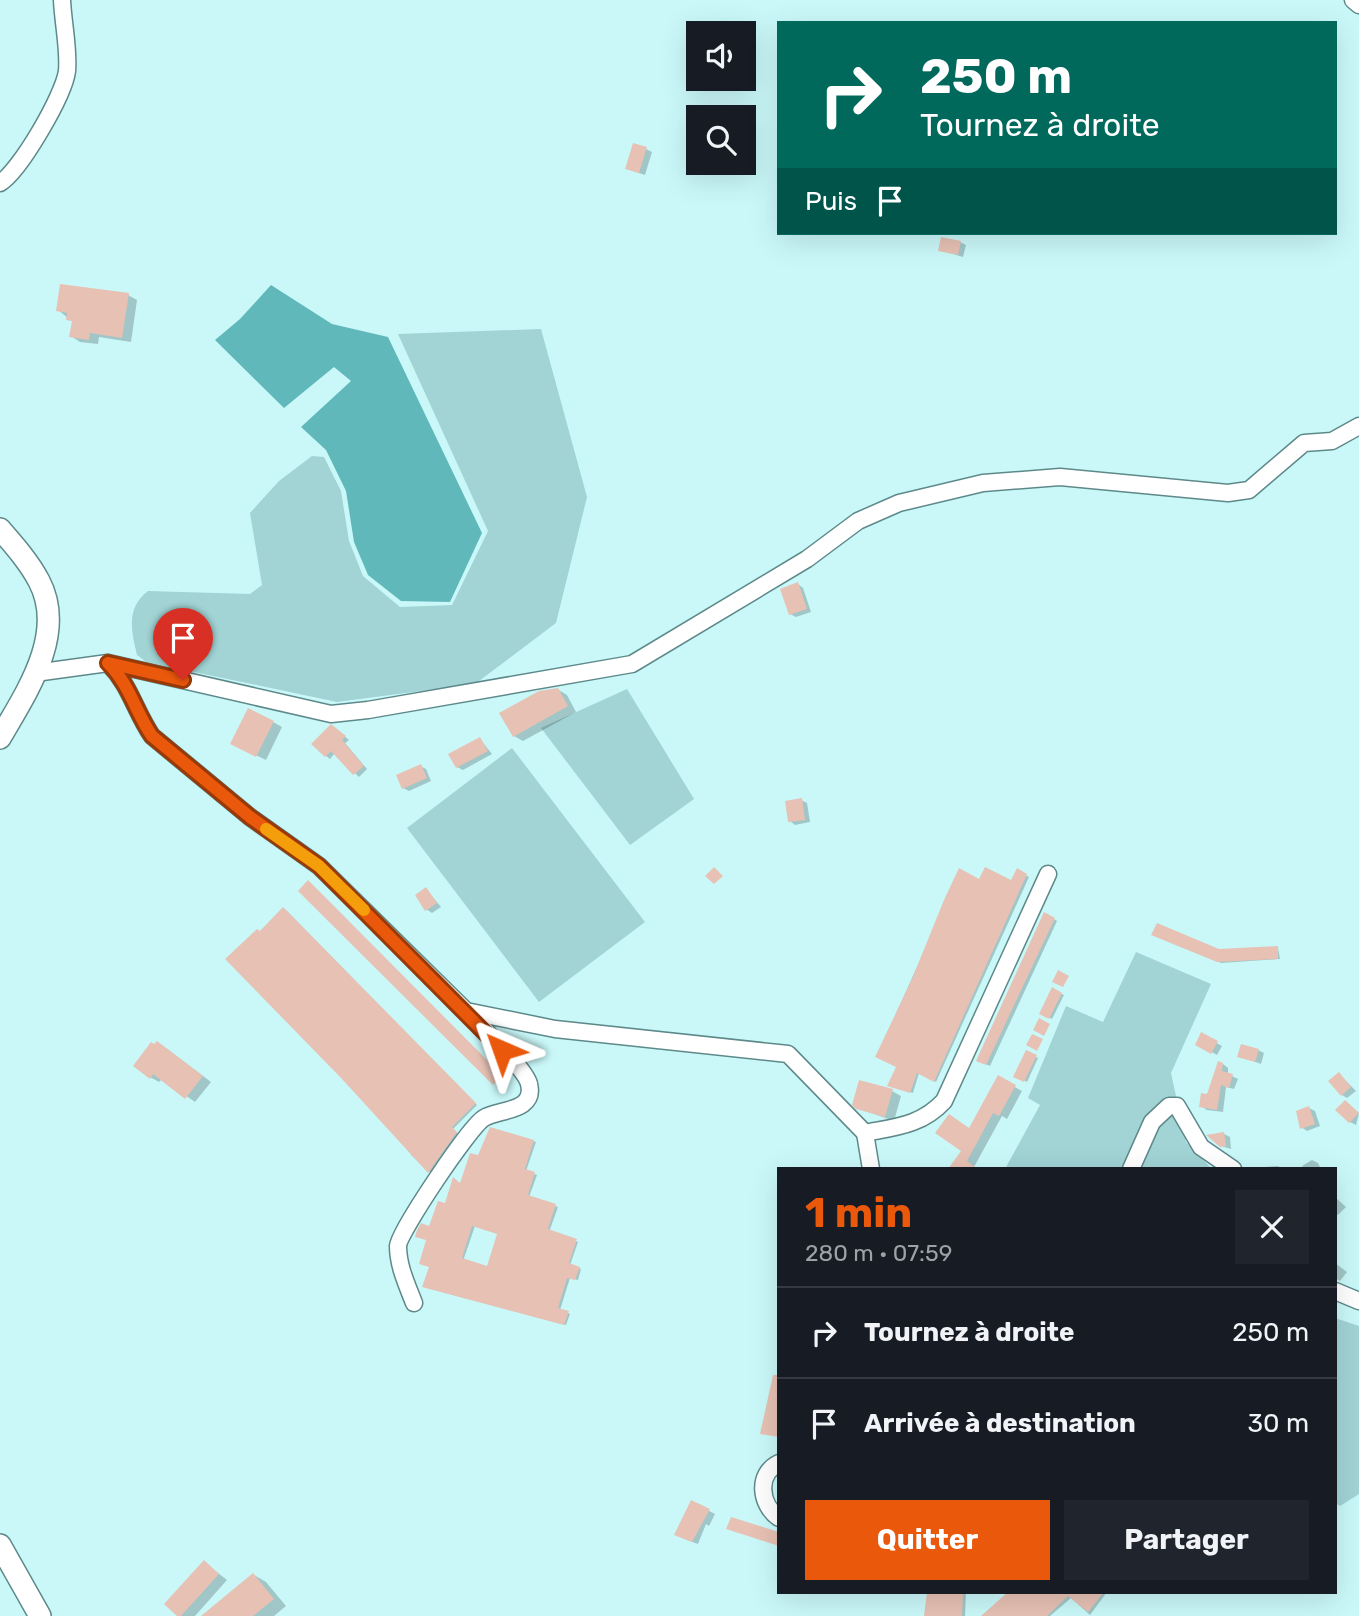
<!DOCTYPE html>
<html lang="fr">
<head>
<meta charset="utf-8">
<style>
	:root { --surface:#171b24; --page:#20242c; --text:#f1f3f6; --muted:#9ea1a6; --line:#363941; --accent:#ea580c }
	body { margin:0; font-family:Rubik,sans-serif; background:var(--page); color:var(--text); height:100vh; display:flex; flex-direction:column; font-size:26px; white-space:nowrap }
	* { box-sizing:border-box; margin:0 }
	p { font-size:23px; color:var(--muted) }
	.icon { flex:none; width:38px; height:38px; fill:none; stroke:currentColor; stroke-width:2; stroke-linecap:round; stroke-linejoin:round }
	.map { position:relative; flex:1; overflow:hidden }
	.sheet { position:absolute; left:777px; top:1167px; width:560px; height:427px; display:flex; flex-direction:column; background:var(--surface); border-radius:0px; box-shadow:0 7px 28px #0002 }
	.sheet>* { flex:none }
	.top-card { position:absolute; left:777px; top:21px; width:560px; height:214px; border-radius:0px; box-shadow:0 7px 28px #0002; background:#00695c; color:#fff; overflow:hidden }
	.tools { position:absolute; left:686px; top:21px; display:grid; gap:14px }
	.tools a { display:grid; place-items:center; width:70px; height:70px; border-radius:0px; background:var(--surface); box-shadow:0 7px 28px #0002; font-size:35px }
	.pin { position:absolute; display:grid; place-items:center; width:60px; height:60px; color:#fff; margin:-72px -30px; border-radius:50% 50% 50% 0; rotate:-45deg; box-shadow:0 0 7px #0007 }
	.pin .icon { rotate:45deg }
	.me { position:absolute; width:77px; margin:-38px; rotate:317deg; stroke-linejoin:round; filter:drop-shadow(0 0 5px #0008) }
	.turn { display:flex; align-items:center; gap:24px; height:147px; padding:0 28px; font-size:32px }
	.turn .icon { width:91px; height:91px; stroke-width:2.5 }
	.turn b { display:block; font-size:49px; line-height:60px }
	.then { display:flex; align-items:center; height:66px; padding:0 28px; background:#0003; gap:14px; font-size:26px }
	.round { display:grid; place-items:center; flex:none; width:74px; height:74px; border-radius:0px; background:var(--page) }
	.overview { display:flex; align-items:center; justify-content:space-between; height:119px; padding:0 28px }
	h1 { font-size:42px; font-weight:700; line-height:52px; color:var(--accent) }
	.button { display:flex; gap:14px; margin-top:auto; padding:14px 28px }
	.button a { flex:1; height:80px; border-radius:0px; background:var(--accent); color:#fff; font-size:28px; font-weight:700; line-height:80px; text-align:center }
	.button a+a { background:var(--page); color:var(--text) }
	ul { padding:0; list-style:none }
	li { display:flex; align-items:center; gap:21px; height:91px; padding:0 28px; border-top:2px solid var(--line) }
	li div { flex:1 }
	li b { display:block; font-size:26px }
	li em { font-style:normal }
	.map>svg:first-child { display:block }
	.green { fill:#a2d4d5 }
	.water { fill:#61b8bb }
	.shadow { fill:#0003; fill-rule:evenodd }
	.building { fill:#e7c1b4; fill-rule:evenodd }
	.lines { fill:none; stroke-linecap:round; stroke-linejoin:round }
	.minor-casing { stroke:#5e898b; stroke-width:19 }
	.tertiary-casing { stroke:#5e898b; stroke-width:24 }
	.minor { stroke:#fff; stroke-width:16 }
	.tertiary { stroke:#fff; stroke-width:21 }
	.route-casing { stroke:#983908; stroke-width:18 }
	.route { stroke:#ea580c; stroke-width:12 }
	.slow { stroke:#f59e0b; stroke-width:12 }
</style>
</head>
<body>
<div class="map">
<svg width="1359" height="1616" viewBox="0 0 1359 1616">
	<rect width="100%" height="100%" fill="#caf8f9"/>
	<g class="green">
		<path d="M541 329 587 497 556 623 475 684 337 702 146 662 137 655C131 630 126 608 148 591L250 594 262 585 250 513 279 481 312 456 324 457 341 491 349 541 363 576 400 607 452 605 488 531 398 334Z"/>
		<polygon points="627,689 694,799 630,845 541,728"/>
		<polygon points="512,748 645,922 539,1002 407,828"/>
		<polygon points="1136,952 1211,984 1171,1073 1186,1142 1212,1169 1005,1169 1040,1105 1028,1098 1066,1006 1103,1022"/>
		<polygon points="1335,1318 1359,1326 1359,1494 1340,1506 1335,1503"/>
	</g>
	<polygon class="water" points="271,285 332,324 388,337 482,533 450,602 401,601 368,575 354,542 346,491 326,450 301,427 351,381 334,367 284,408 215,340 240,319"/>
	<g class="shadow">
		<polygon points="646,149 652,152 645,175 633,171"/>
		<polygon points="960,242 966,245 963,257 940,250"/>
		<polygon points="128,295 137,300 131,342 99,337 98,344 80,342 71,336 73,322 58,310"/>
		<polygon points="798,584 803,588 811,612 796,617 790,614"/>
		<polygon points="557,689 567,695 576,712 523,741 514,736"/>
		<polygon points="273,722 282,727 266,760 241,748"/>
		<polygon points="336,729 349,740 345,743 367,769 359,777 335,753 330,759 326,756"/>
		<polygon points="480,739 492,754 463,770 457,767"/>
		<polygon points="420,766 426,769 431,781 409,791 403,788"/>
		<polygon points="801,800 807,803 810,822 795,825 790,821"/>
		<polygon points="960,871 980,881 1011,882 1017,871 1029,877 936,1082 919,1073 913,1093 891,1086 899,1067 877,1056"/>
		<polygon points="426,889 441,907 432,913 426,909"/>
		<polygon points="286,910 477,1105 453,1129 458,1134 431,1173 411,1155 413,1153 261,933"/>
		<polygon points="1045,914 1057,921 990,1066 981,1062"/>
		<polygon points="1154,934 1219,951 1278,948 1280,959 1221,963"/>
		<polygon points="1052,990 1064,995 1052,1019 1041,1013"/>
		<polygon points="1202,1035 1222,1046 1217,1055 1197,1044"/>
		<polygon points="166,1048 211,1082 195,1102 162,1079 159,1082 150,1077"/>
		<polygon points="1258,1050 1264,1053 1261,1064 1239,1056"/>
		<polygon points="1027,1053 1038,1058 1027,1082 1016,1076"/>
		<polygon points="1223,1064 1228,1068 1228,1074 1238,1079 1234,1089 1226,1087 1223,1112 1207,1110 1201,1106"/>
		<polygon points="1339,1074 1356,1091 1347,1098 1342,1095"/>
		<polygon points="998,1078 1022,1091 1007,1119 1002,1116 974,1167 976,1169 950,1169 963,1151 970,1130"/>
		<polygon points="892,1091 901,1096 894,1121 857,1108"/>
		<polygon points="1346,1102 1359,1113 1356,1125 1350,1122"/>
		<polygon points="1309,1108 1315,1111 1320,1126 1307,1131 1301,1127"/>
		<path d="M491 1129 536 1142 526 1171 537 1175 529 1197 558 1207 549 1232 578 1242 570 1265 581 1269 578 1280 570 1278 560 1310 570 1314 566 1325 427 1288 431 1267V1228L479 1158ZM475 1226 499 1233 488 1269 463 1261Z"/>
		<polygon points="1224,1134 1230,1137 1231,1149 1221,1146"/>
		<polygon points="1312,1160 1318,1163 1321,1169 1304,1169 1302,1166"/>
		<polygon points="1278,1166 1283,1169 1264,1169 1264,1167"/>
		<polygon points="1335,1197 1346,1207 1338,1215 1335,1213"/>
		<polygon points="1335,1263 1347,1272 1340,1281 1335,1278"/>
		<polygon points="692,1502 715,1514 709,1526 706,1524 698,1544 682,1538"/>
		<polygon points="204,1562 227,1580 195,1616 179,1616"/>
		<polygon points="254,1575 266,1582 286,1606 274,1616 204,1616"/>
		<polygon points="926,1592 966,1592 965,1616 926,1616 929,1593"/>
		<polygon points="1011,1592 1107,1592 1090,1615 1071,1598 1050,1616 984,1616"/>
	</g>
	<g class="building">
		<polygon points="633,143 647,147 639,173 625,169"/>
		<polygon points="941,237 961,241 958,255 938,251"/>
		<polygon points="60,284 129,293 122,338 90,333 89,340 69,337 72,321 66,320 67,313 56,311"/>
		<polygon points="798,582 807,609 789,615 780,589"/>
		<polygon points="558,688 568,706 513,737 499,713 539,691"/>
		<polygon points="248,708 274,721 256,757 230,744"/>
		<polygon points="331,724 346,736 342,740 364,766 353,775 331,751 325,757 311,744"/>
		<polygon points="480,737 488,751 456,768 448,754"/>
		<polygon points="421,764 427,778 402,789 396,775"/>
		<polygon points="802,798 805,820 788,822 785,801"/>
		<polygon points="714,867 723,876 714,884 705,876"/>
		<polygon points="985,867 1011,880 1017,868 1027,874 934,1082 917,1073 910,1093 887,1086 896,1067 875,1057 912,979 944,900 959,868 979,879"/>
		<polygon points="308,880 502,1075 493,1085 298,891"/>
		<polygon points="426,887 437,903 425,911 415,895"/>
		<polygon points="283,907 476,1103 452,1127 457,1132 428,1173 342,1079 225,959 257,929 260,931"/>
		<polygon points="1044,912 1055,918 986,1065 976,1061"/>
		<polygon points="1157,923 1219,949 1278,946 1278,959 1217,962 1151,935"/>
		<polygon points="1058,970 1069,976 1063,987 1052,982"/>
		<polygon points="1052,987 1062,993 1049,1019 1039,1014"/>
		<polygon points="1039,1018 1050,1024 1044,1036 1033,1030"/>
		<polygon points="1201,1032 1218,1041 1211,1054 1195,1045"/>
		<polygon points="1032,1034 1043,1039 1037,1051 1026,1045"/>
		<polygon points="157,1041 203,1076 185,1099 153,1074 150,1079 133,1066 151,1042 154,1044"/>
		<polygon points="1241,1044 1259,1049 1255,1062 1237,1057"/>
		<polygon points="1026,1050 1037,1055 1024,1082 1013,1077"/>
		<polygon points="1218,1061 1223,1063 1222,1071 1233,1074 1229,1088 1221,1085 1217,1110 1199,1107 1201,1093 1207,1094"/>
		<polygon points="1339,1072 1351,1087 1341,1096 1328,1081"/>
		<polygon points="998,1075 1016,1085 999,1116 993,1113 967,1161 978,1169 948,1169 961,1151 935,1133 949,1114 969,1128"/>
		<polygon points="859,1080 893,1089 885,1117 856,1109 852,1105"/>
		<polygon points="1345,1100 1359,1113 1349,1123 1335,1110"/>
		<polygon points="1309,1106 1315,1124 1300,1129 1296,1111"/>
		<path d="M490 1127 534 1140 525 1169 535 1172 528 1195 556 1204 548 1229 577 1239 569 1263 580 1267 575 1280 567 1278 558 1308 569 1311 564 1325 422 1287 429 1267 419 1264 426 1240 415 1237 417 1230 421 1223 429 1226 438 1201 445 1203 453 1177 460 1183 470 1153 478 1155ZM472 1226 497 1234 487 1266 462 1258Z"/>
		<polygon points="1224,1132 1226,1146 1220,1147 1206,1135"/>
		<polygon points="773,1375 779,1375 779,1437 760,1434"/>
		<polygon points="691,1500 710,1509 692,1542 674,1535"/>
		<polygon points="731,1517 779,1532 779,1546 726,1529"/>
		<polygon points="204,1560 219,1574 181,1616 177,1616 164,1604"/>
		<polygon points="253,1573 274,1599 253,1616 201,1616"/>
		<polygon points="927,1592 963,1592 962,1616 924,1616"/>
		<polygon points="1008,1592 1104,1592 1088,1612 1068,1596 1047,1616 981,1616"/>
	</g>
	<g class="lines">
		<defs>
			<g id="minor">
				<polyline points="1353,0 1359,5"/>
				<path d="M0 183C20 171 64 95 67 71 69 49 63 23 62 0"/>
				<path d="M108 663C130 685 135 711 152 736L250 817 319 866 466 1011 555 1029 788 1054 865 1133C896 1127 922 1125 944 1101L1048 874"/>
				<polyline points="35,673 108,663 331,714 368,710 632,664 807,559 858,521 899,503 983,483 1060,477 1228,493 1249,490 1304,443 1332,441 1359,426"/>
				<polyline points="865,1133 871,1169"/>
				<polyline points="1131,1169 1152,1122 1169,1106 1177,1106 1201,1147 1233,1169"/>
				<polyline points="1335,1291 1359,1301"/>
				<path d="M414 1303C407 1285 398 1266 398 1246 399 1232 470 1126 484 1118 499 1109 536 1112 529 1084 526 1069 479 1025 466 1011"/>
				<path d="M779 1463C756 1474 760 1505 779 1518"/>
			</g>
			<g id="tertiary">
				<path d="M0 529C14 545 29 562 39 581 67 634 26 693 0 738"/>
				<polyline points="0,1545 40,1616"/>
			</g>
		</defs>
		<use href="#minor" class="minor-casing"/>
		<use href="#tertiary" class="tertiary-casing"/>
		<use href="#minor" class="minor"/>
		<use href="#tertiary" class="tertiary"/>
	</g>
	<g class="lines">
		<defs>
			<path id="route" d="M183 680 108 663C130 685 135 711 152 736L250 817 319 866 502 1050"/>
		</defs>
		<use href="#route" class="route-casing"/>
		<use href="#route" class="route"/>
		<polyline class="slow" points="266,829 319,866 364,910"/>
	</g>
</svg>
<div class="tools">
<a><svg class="icon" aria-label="sound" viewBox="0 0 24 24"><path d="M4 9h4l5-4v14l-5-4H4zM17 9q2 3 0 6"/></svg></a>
<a><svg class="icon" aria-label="search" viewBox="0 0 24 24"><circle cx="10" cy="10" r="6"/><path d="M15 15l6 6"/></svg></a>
</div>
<div class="pin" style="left:183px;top:680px;background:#d93025"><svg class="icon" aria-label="arrive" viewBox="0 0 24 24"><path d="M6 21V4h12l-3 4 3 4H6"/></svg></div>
<svg class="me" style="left:502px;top:1050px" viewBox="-20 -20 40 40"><path d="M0-17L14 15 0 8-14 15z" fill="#ea580c" stroke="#fff" stroke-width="4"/></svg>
<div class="top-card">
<div class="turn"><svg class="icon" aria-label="right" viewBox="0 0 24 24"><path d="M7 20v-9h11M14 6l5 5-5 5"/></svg><div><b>250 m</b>Tournez à droite</div></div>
<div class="then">Puis<svg class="icon" aria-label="arrive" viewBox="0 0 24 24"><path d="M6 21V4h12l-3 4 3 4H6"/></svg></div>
</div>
<section class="sheet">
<div class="overview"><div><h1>1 min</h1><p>280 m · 07:59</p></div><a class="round"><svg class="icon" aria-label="close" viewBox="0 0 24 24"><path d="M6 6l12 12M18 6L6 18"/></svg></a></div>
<ul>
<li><svg class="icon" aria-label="right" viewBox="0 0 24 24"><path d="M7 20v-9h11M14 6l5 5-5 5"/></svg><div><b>Tournez à droite</b></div><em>250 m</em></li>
<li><svg class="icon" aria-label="arrive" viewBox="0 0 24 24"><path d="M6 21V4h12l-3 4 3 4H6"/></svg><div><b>Arrivée à destination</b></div><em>30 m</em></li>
</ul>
<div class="button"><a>Quitter</a><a>Partager</a></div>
</section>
</div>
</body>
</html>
